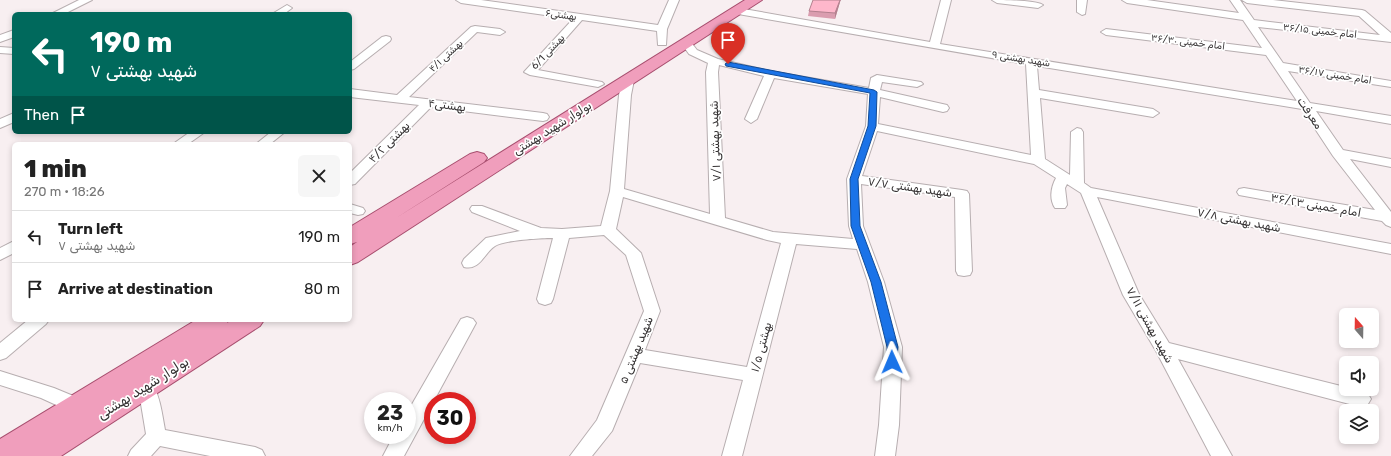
<!DOCTYPE html>
<html lang="en">
<head>
<meta charset="utf-8">
<style>
	:root { --surface:#fff; --page:#f6f6f6; --text:#222; --muted:#767676; --line:#e0e0e0 }
	body { margin:0; font-family:Rubik,"Noto Naskh Arabic",sans-serif; background:var(--page); color:var(--text); height:100vh; display:flex; flex-direction:column; font-size:15px; white-space:nowrap }
	* { box-sizing:border-box; margin:0 }
	p { font-size:13px; color:var(--muted) }
	.icon { flex:none; width:22px; height:22px; fill:none; stroke:currentColor; stroke-width:2; stroke-linecap:round; stroke-linejoin:round }
	.map { position:relative; flex:1; overflow:hidden }
	.panel { position:absolute; left:12px; top:142px; width:340px; height:180px; display:flex; flex-direction:column; background:var(--surface); border-radius:6px; box-shadow:0 2px 6px #0003 }
	.panel>* { flex:none }
	.guide { position:absolute; left:12px; top:12px; width:340px; height:122px; border-radius:6px; box-shadow:0 2px 6px #0003; background:#00695c; color:#fff; overflow:hidden }
	.needle { width:26px; rotate:340deg }
	.controls { position:absolute; left:1339px; top:308px; display:grid; gap:8px }
	.controls a { display:grid; place-items:center; width:40px; height:40px; border-radius:6px; background:var(--surface); box-shadow:0 2px 6px #0003; font-size:20px }
	.speed { position:absolute; left:364px; top:392px; display:flex; gap:8px; font-size:20px; font-weight:700; text-align:center }
	.speed>* { display:grid; place-content:center; width:52px; height:52px; border-radius:50%; background:var(--surface); box-shadow:0 2px 6px #0003; line-height:1 }
	.speed small { font-size:10px; font-weight:400 }
	.speed .limit { border:6px solid #d22; background:#fff; color:#111 }
	.pin { position:absolute; display:grid; place-items:center; width:34px; height:34px; color:#fff; margin:-41px -17px; border-radius:50% 50% 50% 0; rotate:-45deg; box-shadow:0 0 4px #0007 }
	.pin .icon { rotate:45deg }
	.me { position:absolute; width:44px; margin:-22px; rotate:359deg; stroke-linejoin:round; filter:drop-shadow(0 0 3px #0008) }
	.turn { display:flex; align-items:center; gap:14px; height:84px; padding:0 12px; font-size:18px }
	.turn .icon { width:52px; height:52px; stroke-width:2.5 }
	.turn b { display:block; font-size:28px; line-height:34px }
	.then { display:flex; align-items:center; height:38px; padding:0 12px; background:#0003; gap:8px; font-size:15px }
	.round { display:grid; place-items:center; flex:none; width:42px; height:42px; border-radius:6px; background:var(--page) }
	.summary { display:flex; align-items:center; justify-content:space-between; height:68px; padding:0 12px }
	h1 { font-size:24px; font-weight:800; line-height:30px }
	ul { padding:0; list-style:none }
	li { display:flex; align-items:center; gap:12px; height:52px; padding:0 12px; border-top:1px solid var(--line) }
	li div { flex:1 }
	li b { display:block; font-size:15px }
	li em { font-style:normal }
	.map>svg:first-child { display:block }
	.lines { fill:none; stroke-linecap:round; stroke-linejoin:round }
	.minor-casing { stroke:#b7aeb0; stroke-width:2 }
	.primary-casing { stroke:#a84f6f; stroke-width:2 }
	.minor { fill:#fff; fill-rule:evenodd }
	.primary { fill:#f09ebc; fill-rule:evenodd }
	.wall { fill:#da9daf }
	.shaded-wall { fill:#b2808e }
	.building { fill:#feb7cb; stroke:#b2808e }
	.route { fill:#1a73e8; stroke:#114b97 }
	.labels { text-anchor:middle; dominant-baseline:central; stroke-width:3.5; stroke-linejoin:round; paint-order:stroke }
	.far-street-label { font-size:10px; fill:#363334; stroke:#fff }
	.street-label { font-size:12px; fill:#363334; stroke:#fff }
	.near-street-label { font-size:14px; fill:#363334; stroke:#fff }
</style>
</head>
<body>
<div class="map">
<svg width="1391" height="456" viewBox="0 0 1391 456">
	<rect width="100%" height="100%" fill="#f8eff1"/>
	<g class="lines">
		<defs>
			<g id="minor">
				<polygon points="79,0 92,0 64,14 51,14"/>
				<polygon points="456,0 481,0 658,25 669,0 679,0 667,29 666,45 658,45 657,31 582,20 538,70 602,82 604,84 598,87 530,75 524,72 573,19 461,3"/>
				<path d="M941 0H951L940 44 1297 101 1266 55 1106 35 1101 32 1106 29 1262 48 1243 20 1127 3 1122 0H1147L1239 13 1230 0H1240L1254 20 1380 35 1359 16 1247 3 1242 0H1273L1362 10 1365 11 1391 33V42L1258 27 1283 63 1391 81V87L1288 71 1310 103 1391 116V124L1316 111 1343 150 1391 159V167L1350 159 1391 212V227L1386 225 1382 221 1239 195 1237 192 1239 189 1244 188 1375 210 1333 156 1302 109 1037 66 1039 90 1153 109 1159 113 1153 117 1040 98 1045 159 1070 175 1071 132 1077 128 1081 129 1083 132 1084 183 1091 188 1391 244V254L1097 197 1139 294 1169 343 1361 391 1368 394 1371 399 1368 404 1361 407 1178 359 1232 456H1211L1156 351 1123 295 1081 193 1067 184 1065 188 1067 205 1065 208H1055C1049 199 1051 187 1056 178L1034 164 877 131 862 176 962 190 967 191 969 194 972 271 970 275 964 276 958 275 956 271 955 197 861 184 863 226 884 282 902 347 899 425 895 456H875L879 425 884 347 868 282 857 249 796 244 742 456H722L743 380 640 363 612 431 592 456H570L597 420 644 311 626 255 604 235 569 238 553 299 551 303 545 305 539 303 537 299 553 238C542 238 504 240 495 246 484 253 480 271 464 267L462 263 464 259 486 238 520 231 472 212 470 209 472 206H482L541 228 562 229 601 226 610 191 619 95 622 80 628 77 634 80 631 95 624 189 710 214 706 72 708 63 689 54 681 43 686 40 690 41 697 50 718 59 770 71 869 88 871 78 877 75 921 82 923 84 917 87 882 82 880 90 947 105 949 108 947 111 943 112 880 97 878 124 1031 155 1026 64 738 14 733 11 738 8 930 42ZM719 65 764 76 745 119 751 123 757 119 774 78 868 94 866 126 847 179 849 226 853 239 773 232 725 218 718 72ZM623 197 767 240 781 243 747 367 645 350 660 311 641 253 616 229Z"/>
				<path d="M992 0C1003 0 1036 0 1043 5L1038 8 997 3Z"/>
				<polygon points="1077,0 1087,0 1085,14 1082,15 1077,12"/>
				<polygon points="287,5 292,8 284,14 272,14"/>
				<polygon points="475,26 500,29 505,32 500,35 477,32 409,97 543,113 547,114 549,117 547,120 543,121 431,107 355,184 350,185 350,173 419,105 350,97 350,89 397,95 471,27"/>
				<polygon points="14,30 14,37 0,42 0,35"/>
				<polygon points="386,36 390,37 391,39 390,41 354,69 350,70 350,62 382,37"/>
				<polygon points="0,47 14,48 14,54 0,53"/>
				<polygon points="14,113 14,122 0,128 0,119"/>
				<polygon points="190,132 205,132 188,144 173,144"/>
				<polygon points="271,132 285,132 270,144 256,144"/>
				<polygon points="350,204 363,208 365,211 363,214 358,215 350,213"/>
				<polygon points="14,241 14,253 0,260 0,248"/>
				<polygon points="467,317 473,319 476,323 404,456 383,456 394,435 407,435 407,413 461,319"/>
				<polygon points="28,320 49,320 46,324 6,358 0,360 0,343"/>
				<polygon points="0,371 54,388 83,400 86,406 83,412 76,414 41,398 0,385"/>
				<path d="M145 380 152 382C160 397 162 413 165 430L255 447 262 450 265 456H210L160 446 151 456H128L131 450 146 434 141 404 136 387 138 382Z"/>
			</g>
			<g id="primary">
				<polygon points="745,0 762,0 358,262 350,265 350,247 357,242 350,244 350,227 470,154 477,152 484,154 487,158 484,162 396,218"/>
				<polygon points="196,320 229,320 227,323 232,320 264,320 260,326 61,456 0,456 0,439"/>
			</g>
		</defs>
		<use href="#minor" class="minor-casing"/>
		<use href="#primary" class="primary-casing"/>
		<use href="#minor" class="minor"/>
		<use href="#primary" class="primary"/>
	</g>
	<polygon class="wall" points="840,2 835,19 808,16 809,11"/>
	<polygon class="shaded-wall" points="840,0 841,0 840,2 835,19 835,13"/>
	<polygon class="building" points="813,0 840,0 835,13 809,11"/>
	<polygon class="route" points="728,62 874,90 877,92 876,126 858,179 860,226 881,282 898,347 896,365 888,365 887,362 887,347 871,282 851,226 850,179 868,126 870,93 726,66 725,64"/>
	<g class="labels">
		<g class="far-street-label">
			<text transform="translate(561 15) rotate(8)">بهشتی۶</text>
			<text transform="translate(1320 31) rotate(6)">امام خمینی ۳۶/۱۵</text>
			<text transform="translate(1188 42) rotate(7)">امام خمینی ۳۶/۳۰</text>
			<text transform="translate(548 52) rotate(-47)">بهشتی 6/1</text>
			<text transform="translate(446 56) rotate(-43)">بهشتی ۴/۱</text>
			<text transform="translate(1021 59) rotate(9)">شهید بهشتی ۹</text>
			<text transform="translate(1335 75) rotate(9)">امام خمینی ۳۶/۱۷</text>
		</g>
		<g class="street-label">
			<text transform="translate(447 105) rotate(7)">بهشتی۴</text>
			<text transform="translate(1310 113) rotate(56)">معرفت</text>
			<text transform="translate(552 128) rotate(-32)">بولوار شهید بهشتی</text>
			<text transform="translate(715 141) rotate(-92)">شهید بهشتی ۷/۱</text>
			<text transform="translate(389 142) rotate(-45)">بهشتی ۴/۲</text>
			<text transform="translate(910 187) rotate(8)">شهید بهشتی ۷/۷</text>
			<text transform="translate(1316 205) rotate(10)">امام خمینی ۳۶/۲۳</text>
			<text transform="translate(1239 220) rotate(11)">شهید بهشتی ۷/۸</text>
			<text transform="translate(1150 325) rotate(61)">شهید بهشتی ۷/۱۱</text>
			<text transform="translate(761 347) rotate(-75)">بهشتی ۱/۵</text>
			<text transform="translate(636 350) rotate(-68)">شهید بهشتی ۵</text>
		</g>
		<g class="near-street-label">
			<text transform="translate(143 388) rotate(-32)">بولوار شهید بهشتی</text>
		</g>
	</g>
</svg>
<div class="controls">
<a><svg class="needle" viewBox="-14 -14 28 28"><path d="M0-13l5 13h-10z" fill="#e53935"/><path d="M0 13l5-13h-10z" fill="#767676"/></svg></a>
<a><svg class="icon" aria-label="sound" viewBox="0 0 24 24"><path d="M4 9h4l5-4v14l-5-4H4zM17 9q2 3 0 6"/></svg></a>
<a><svg class="icon" aria-label="layers" viewBox="0 0 24 24"><path d="M12 4l9 5-9 5-9-5zM3 14l9 5 9-5"/></svg></a>
</div>
<div class="speed"><div>23<small>km/h</small></div><div class="limit">30</div></div>
<div class="pin" style="left:728px;top:64px;background:#d93025"><svg class="icon" aria-label="arrive" viewBox="0 0 24 24"><path d="M6 21V4h12l-3 4 3 4H6"/></svg></div>
<svg class="me" style="left:892px;top:362px" viewBox="-20 -20 40 40"><path d="M0-17L14 15 0 8-14 15z" fill="#1a73e8" stroke="#fff" stroke-width="4"/></svg>
<div class="guide">
<div class="turn"><svg class="icon" aria-label="left" viewBox="0 0 24 24"><path d="M17 20v-9H6M10 6l-5 5 5 5"/></svg><div><b>190 m</b>شهید بهشتی ۷</div></div>
<div class="then">Then<svg class="icon" aria-label="arrive" viewBox="0 0 24 24"><path d="M6 21V4h12l-3 4 3 4H6"/></svg></div>
</div>
<section class="panel">
<div class="summary"><div><h1>1 min</h1><p>270 m · 18:26</p></div><a class="round"><svg class="icon" aria-label="close" viewBox="0 0 24 24"><path d="M6 6l12 12M18 6L6 18"/></svg></a></div>
<ul>
<li><svg class="icon" aria-label="left" viewBox="0 0 24 24"><path d="M17 20v-9H6M10 6l-5 5 5 5"/></svg><div><b>Turn left</b><p>شهید بهشتی ۷</p></div><em>190 m</em></li>
<li><svg class="icon" aria-label="arrive" viewBox="0 0 24 24"><path d="M6 21V4h12l-3 4 3 4H6"/></svg><div><b>Arrive at destination</b></div><em>80 m</em></li>
</ul>
</section>
</div>
</body>
</html>
